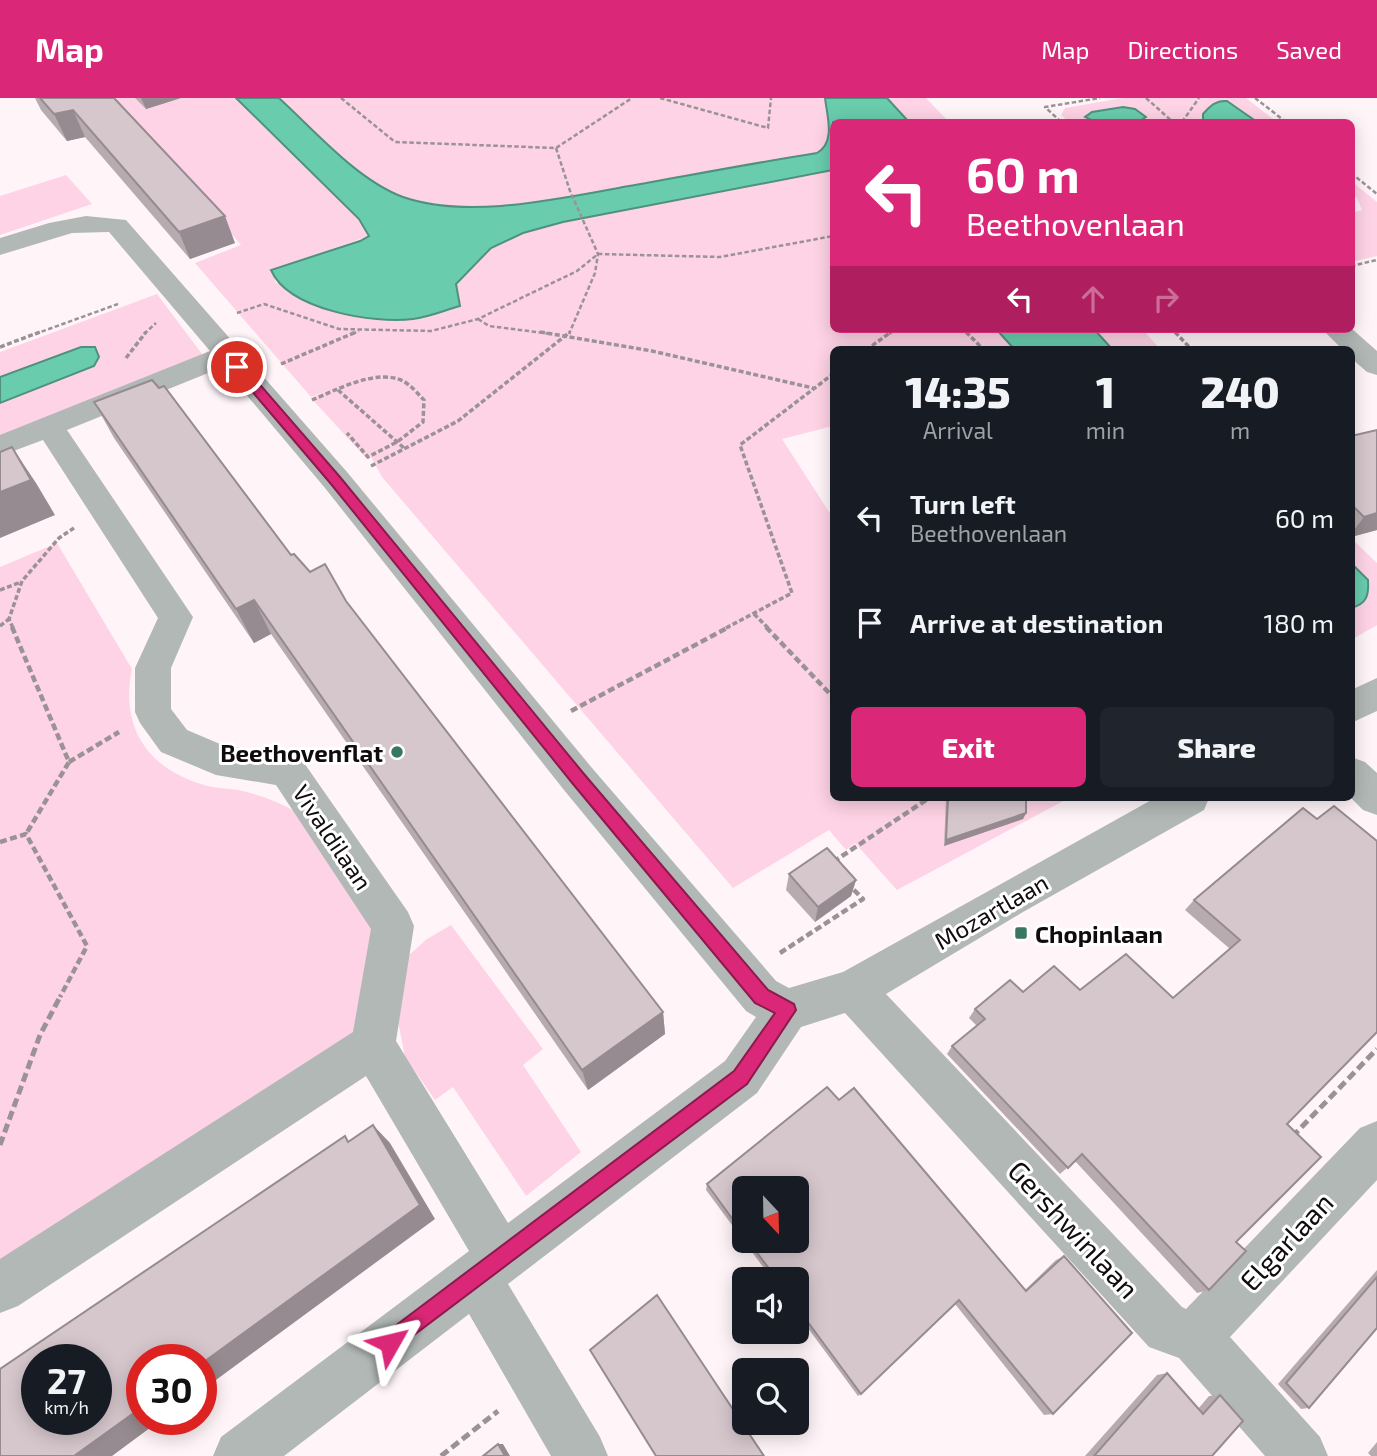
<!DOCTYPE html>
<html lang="en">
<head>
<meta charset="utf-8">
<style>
	:root { --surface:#171b24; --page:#20242c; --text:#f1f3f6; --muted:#9ea1a6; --accent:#db2777 }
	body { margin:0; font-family:"Exo 2",sans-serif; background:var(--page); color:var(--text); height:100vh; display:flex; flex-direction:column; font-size:26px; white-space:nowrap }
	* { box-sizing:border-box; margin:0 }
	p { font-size:23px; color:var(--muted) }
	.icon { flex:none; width:38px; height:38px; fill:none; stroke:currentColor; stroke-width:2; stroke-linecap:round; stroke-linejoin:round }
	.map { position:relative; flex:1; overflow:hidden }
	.panel { position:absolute; left:830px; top:248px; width:525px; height:455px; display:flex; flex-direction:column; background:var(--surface); border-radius:10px; box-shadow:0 4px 18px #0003 }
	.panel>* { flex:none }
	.hud { position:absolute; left:830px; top:21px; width:525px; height:214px; border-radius:10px; box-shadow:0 4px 18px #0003; background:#db2777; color:#fff; overflow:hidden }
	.needle { width:46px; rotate:158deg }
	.tools { position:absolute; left:732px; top:1078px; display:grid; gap:14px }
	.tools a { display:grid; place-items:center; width:77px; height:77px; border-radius:10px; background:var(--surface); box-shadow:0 4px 18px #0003; font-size:35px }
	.speed { position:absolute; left:21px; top:1246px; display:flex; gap:14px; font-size:35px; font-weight:700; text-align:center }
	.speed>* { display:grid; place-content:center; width:91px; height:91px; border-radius:50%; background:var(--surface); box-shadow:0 4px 18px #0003; line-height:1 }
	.speed small { font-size:18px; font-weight:400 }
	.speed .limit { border:10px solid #d22; background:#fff; color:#111 }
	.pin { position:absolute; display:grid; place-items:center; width:60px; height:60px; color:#fff; margin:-30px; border:4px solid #fff; border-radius:50%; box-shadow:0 2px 7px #0007 }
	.me { position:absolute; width:77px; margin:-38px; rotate:53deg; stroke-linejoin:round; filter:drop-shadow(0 0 5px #0008) }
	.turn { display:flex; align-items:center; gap:24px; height:147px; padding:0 21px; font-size:32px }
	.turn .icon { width:91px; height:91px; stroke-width:2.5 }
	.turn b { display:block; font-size:49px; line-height:60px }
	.lanes { display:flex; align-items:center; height:66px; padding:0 21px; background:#0003; justify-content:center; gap:35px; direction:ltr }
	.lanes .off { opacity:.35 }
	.eta { display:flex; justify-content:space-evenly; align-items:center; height:119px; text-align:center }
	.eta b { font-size:42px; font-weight:800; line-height:49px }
	.action { display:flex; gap:14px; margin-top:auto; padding:14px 21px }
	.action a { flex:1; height:80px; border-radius:10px; background:var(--accent); color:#fff; font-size:28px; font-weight:800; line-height:80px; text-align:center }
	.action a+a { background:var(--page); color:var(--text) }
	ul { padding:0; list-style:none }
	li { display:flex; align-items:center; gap:21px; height:105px; padding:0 21px }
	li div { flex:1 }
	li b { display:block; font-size:26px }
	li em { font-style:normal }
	header { display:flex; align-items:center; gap:42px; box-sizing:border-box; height:98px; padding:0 35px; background:var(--accent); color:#fff }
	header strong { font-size:33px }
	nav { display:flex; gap:38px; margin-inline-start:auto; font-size:24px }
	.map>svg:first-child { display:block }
	.green { fill:#fed3e5 }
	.water { fill:#69ccad; stroke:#4e927d; stroke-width:2 }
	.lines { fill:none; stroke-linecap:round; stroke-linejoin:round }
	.path-far3 { stroke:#9a9295; stroke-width:2.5; stroke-dasharray:4.5 2.5; stroke-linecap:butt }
	.path-far2 { stroke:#9a9295; stroke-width:3.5; stroke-dasharray:5 2.5; stroke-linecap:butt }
	.path-far1 { stroke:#9a9295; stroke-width:4.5; stroke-dasharray:7 3.5; stroke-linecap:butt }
	.path { stroke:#9a9295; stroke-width:5; stroke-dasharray:9 4.5; stroke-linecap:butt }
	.minor { fill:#b1b8b5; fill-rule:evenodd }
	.wall { fill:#b8abb0; fill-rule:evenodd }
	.shaded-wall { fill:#968b90 }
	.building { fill:#d6c7cd; stroke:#968b90; stroke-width:2; fill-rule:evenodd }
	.route { fill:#db2777; stroke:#8e194d; stroke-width:2 }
	.poi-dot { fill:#397764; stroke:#fff; stroke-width:2.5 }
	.labels { text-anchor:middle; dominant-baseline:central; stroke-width:6; stroke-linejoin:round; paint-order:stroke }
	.poi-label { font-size:24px; font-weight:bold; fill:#100b0d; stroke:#fff; text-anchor:end }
	.street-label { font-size:24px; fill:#100b0d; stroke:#fff }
	.near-street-label { font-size:28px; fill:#100b0d; stroke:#fff }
</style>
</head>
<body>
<header>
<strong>Map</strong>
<nav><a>Map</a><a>Directions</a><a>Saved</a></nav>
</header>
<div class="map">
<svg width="1377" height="1358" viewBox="0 0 1377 1358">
	<rect width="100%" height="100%" fill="#fff5f9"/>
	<g class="green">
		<polygon points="85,0 236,0 359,121 369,138 272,172 276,185 460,208 455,187 491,150 523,135 563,124 833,72 833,231 996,231 1015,252 833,252 833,328 782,341 833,420 833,700 1069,700 897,792 855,745 846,752 829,732 733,790 382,379 371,359 367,361 311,300 329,292 311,299 195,165 241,147 129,16"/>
		<path d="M279 0H825C827 18 836 44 817 55 758 65 699 76 639 86 569 99 472 123 403 99 357 82 314 32 279 0Z"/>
		<polygon points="887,0 926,0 949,24 909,24"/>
		<polygon points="1123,0 1246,0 1277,24 1257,24 1232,6 1203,16 1203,24 1136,24 1141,24 1123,9 1092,14 1085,18 1094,24 1069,24 1061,17 1065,10"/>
		<polygon points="66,77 92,106 0,137 0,98"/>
		<polygon points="1351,83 1377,104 1377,158 1351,164 1351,115 1362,112 1357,100 1351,95"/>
		<polygon points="157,196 205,260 0,340 0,305 93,268 46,261 0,279 0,254"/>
		<polygon points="1094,231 1142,231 1161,252 1113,252"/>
		<path d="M1351 440 1377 465V527L1351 542V510C1367 506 1369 497 1368 482L1351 465Z"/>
		<path d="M57 445 132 571C120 627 146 669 201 686 214 691 230 690 243 693 263 698 281 705 298 715L385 829 364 941 0 1185V469Z"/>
		<polygon points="451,827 543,951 523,967 581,1054 526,1098 453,989 435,1002 405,959 397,918 401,864 427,841"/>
	</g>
	<g class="water">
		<path d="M236 0H279C314 32 357 82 403 99 469 122 561 100 629 88 691 77 754 65 817 55 836 44 827 18 825 0H887L909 24H833V72L563 124 523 135 491 150 456 186 460 208C445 212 429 219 413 221 374 226 288 212 271 172L360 143 369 138 359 121Z"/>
		<path d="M1227 3 1257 24H1203V16C1210 8 1216 2 1227 3Z"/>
		<path d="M1123 9 1135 11 1146 19C1133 30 1099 27 1085 19L1092 14Z"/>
		<polygon points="996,231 1094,231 1113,252 1015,252"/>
		<polygon points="81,249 95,249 99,259 94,268 0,305 0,279"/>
		<path d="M1351 465 1368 482C1369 497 1367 506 1351 510Z"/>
	</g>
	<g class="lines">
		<g class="path-far3">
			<polyline points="341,0 395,44 556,50 632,0"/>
			<polyline points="660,0 768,30 771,0"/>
			<polyline points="1146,0 1173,24"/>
			<polyline points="1255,0 1286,24"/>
			<polyline points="1061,24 1045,9 1100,0"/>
			<polyline points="1182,24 1199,0"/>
			<polyline points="556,50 570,93 598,156 595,175 569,236"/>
			<polyline points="1351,75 1377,96"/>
			<polyline points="1351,168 1377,162"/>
			<polyline points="237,215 264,206 339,231 431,233 478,221 577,173 598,156 720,159 833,138"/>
			<polyline points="478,221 489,228 552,236"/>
			<polyline points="961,231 969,236"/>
			<polyline points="1172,231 1177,236"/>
			<polyline points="35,236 118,206"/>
			<polyline points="144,236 156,225"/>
			<polyline points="352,236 359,233"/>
			<polyline points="889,236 896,231"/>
		</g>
		<g class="path-far2">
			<polyline points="540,234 652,253 813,290"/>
			<polyline points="966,234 984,252"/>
			<polyline points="1175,234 1192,252"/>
			<polyline points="0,249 40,234"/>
			<polyline points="866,252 891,234"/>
			<polyline points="126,260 146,234"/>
			<polyline points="281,266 356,234"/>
			<polyline points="338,292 404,350"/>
			<path d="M312 302C336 292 377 270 403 283 411 287 418 296 424 302L423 324 397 344 368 359 347 335"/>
			<polyline points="371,368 458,323 570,234"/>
			<polyline points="0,492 21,484"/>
			<polyline points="754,516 768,530"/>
			<polyline points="0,528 9,521"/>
			<polyline points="13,530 9,521 22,483 59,440 74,430"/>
			<polyline points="726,530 792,495 740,347 833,276"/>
		</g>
		<g class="path-far1">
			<polyline points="12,529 69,664 26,736"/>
			<polyline points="766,529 833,599"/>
			<polyline points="571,613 729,529"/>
			<polyline points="69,664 119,634"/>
			<polyline points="0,744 26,736 87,848 60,899"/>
			<polyline points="833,764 929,700"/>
			<polyline points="780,855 863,801 850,788"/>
		</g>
		<g class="path">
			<polyline points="1292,1039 1377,951"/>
			<polyline points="0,1047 40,937 61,897"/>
			<polyline points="441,1358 498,1313"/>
		</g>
		<g class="minor">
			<path d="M86 118 126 122 347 374 592 670 776 883 789 890 843 874 1155 700H1209L1204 712 1023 814 886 896 1182 1209 1186 1211 1360 1030 1377 1023V1082L1230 1239 1320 1339 1328 1358H1265L1179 1260 1149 1249 845 915 801 929 757 995 508 1186 600 1339 608 1358H551L469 1216 284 1358H213L221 1339 469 1153 366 978 18 1208 0 1215V1161L353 934 371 831 276 687 216 677 161 654 140 625 135 614V570L158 520 43 342 0 358V337L210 253 109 134 72 135 0 157V140L49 125ZM223 269 325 390 564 692 746 913 756 919 725 963 508 1125 396 943 414 828 408 814 302 662 220 646 187 632 171 611V570L193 519 67 332Z"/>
			<polygon points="1351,230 1377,253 1377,277 1367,274 1351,260 1351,252 1343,252 1322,231"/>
			<polygon points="1377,580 1377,613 1351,625 1351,592"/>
			<polygon points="1351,659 1365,664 1377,675 1377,717 1363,712 1351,700"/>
		</g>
	</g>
	<g class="wall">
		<polygon points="35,0 114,0 235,145 190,161 85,39 67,43 41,12"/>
		<polygon points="135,0 181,0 146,11"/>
		<polygon points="94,304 291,457 310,474 346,503 663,914 665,936 588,992 271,536 254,545 114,340"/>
		<polygon points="1377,332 1377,432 1351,439 1351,338"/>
		<polygon points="946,700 1026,700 1026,715 1023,721 944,748"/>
		<polygon points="1303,710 1287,1026 1236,1144 1209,1192 1197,1195 1075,1063 1060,1076 947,956 952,948 977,928 969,920 975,911 1023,894 1080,892 1173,900 1230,851 1185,812 1194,802"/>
		<polygon points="789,776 856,782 851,798 815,824 786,792"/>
		<path d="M839 1002 1025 1192 1056 1162 1064 1158 1053 1316 1044 1317 955 1206 861 1296 858 1298 796 1214V1181H772L706 1092 707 1086ZM744 1090 796 1143H744Z"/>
		<polygon points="1377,1172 1377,1230 1309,1310 1301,1311 1278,1286"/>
		<polygon points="1167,1275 1198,1311 1209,1298 1220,1297 1212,1358 1085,1358 1157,1277"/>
		<polygon points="1377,1344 1377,1358 1371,1358 1368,1355"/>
	</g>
	<g class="shaded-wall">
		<polygon points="141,0 181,0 146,11"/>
		<polygon points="73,12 85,39 67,43 54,16"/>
		<polygon points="225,118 235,145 190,161 179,134"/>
		<polygon points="12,349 36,385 55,417 0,440 0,394"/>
		<polygon points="1377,415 1377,432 1351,439 1351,436 1364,419"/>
		<polygon points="254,502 271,536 254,545 236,511"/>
		<polygon points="1026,715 1023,721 944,748 946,742"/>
		<polygon points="856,782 851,798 815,824 818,809"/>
		<polygon points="663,914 665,936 588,992 582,972"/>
		<polygon points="373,1027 390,1045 435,1121 201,1293 201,1266"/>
		<polygon points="142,1309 142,1321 162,1321 112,1358 74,1358"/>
		<polygon points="498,1346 503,1346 510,1358 505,1358"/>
	</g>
	<g class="building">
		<polygon points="40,0 114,0 225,118 179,134 73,12 54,16"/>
		<polygon points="152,282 159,290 164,288 291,457 294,456 310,474 325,466 346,503 663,914 582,972 254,502 236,511 94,304"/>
		<polygon points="1377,332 1377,415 1364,419 1351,406 1351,338"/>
		<polygon points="12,349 31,382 0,394 0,354"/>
		<polygon points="948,700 1026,700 1026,715 946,742"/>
		<polygon points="1334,708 1377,743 1377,934 1287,1026 1321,1059 1236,1144 1246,1153 1209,1192 1082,1056 1068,1070 952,948 985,921 975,911 1010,882 1023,894 1054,868 1080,892 1126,856 1173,900 1240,842 1194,802 1303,710 1317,721"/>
		<polygon points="827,750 856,782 818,809 789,776"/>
		<polygon points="827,989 839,1002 854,990 1026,1193 1064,1158 1132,1235 1053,1316 959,1202 861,1296 796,1208 796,1181 777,1181 748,1143 796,1143 796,1090 744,1090 744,1137 707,1086"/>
		<path d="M373 1027 420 1107 201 1266V1262H142V1309L74 1358H0V1271L345 1038 348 1044ZM37 1262H96V1321H37Z"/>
		<polygon points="1377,1179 1377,1230 1309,1310 1286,1285"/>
		<polygon points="657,1197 764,1358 656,1358 590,1252"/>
		<polygon points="1167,1275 1203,1316 1220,1297 1243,1323 1212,1358 1094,1358"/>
		<polygon points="498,1346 505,1358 483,1358"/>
	</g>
	<polygon class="route" points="237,265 242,266 340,379 584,676 768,892 794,906 796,912 747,986 390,1255 383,1252 380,1245 383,1237 734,973 775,915 755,905 573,686 331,386 233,271 233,266"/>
	<g class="poi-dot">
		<circle cx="397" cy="654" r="7"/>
		<rect x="1014" y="828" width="14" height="14" rx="3.5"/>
	</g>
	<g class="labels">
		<g class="poi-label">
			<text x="383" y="654">Beethovenflat</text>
			<text x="1035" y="835" text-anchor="start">Chopinlaan</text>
		</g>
		<g class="street-label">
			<text transform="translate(333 739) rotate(56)">Vivaldilaan</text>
			<text transform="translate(991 813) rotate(-30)">Mozartlaan</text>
		</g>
		<g class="near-street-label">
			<text transform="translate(1074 1131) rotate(47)">Gershwinlaan</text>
			<text transform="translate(1286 1143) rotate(-47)">Elgarlaan</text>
		</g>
	</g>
</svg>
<div class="tools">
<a><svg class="needle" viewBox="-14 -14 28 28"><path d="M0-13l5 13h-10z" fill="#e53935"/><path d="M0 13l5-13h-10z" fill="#9ea1a6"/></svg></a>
<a><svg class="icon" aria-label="sound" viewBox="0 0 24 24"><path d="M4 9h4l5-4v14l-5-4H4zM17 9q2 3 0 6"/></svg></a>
<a><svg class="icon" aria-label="search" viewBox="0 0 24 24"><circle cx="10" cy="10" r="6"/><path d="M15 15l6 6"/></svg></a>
</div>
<div class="speed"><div>27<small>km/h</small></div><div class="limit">30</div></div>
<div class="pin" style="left:237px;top:269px;background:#d93025"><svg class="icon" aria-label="arrive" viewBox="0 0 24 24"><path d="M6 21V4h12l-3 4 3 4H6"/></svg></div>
<svg class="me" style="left:390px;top:1245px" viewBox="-20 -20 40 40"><path d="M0-17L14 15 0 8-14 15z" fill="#db2777" stroke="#fff" stroke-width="4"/></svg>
<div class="hud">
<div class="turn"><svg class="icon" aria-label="left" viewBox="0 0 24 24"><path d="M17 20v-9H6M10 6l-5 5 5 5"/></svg><div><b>60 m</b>Beethovenlaan</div></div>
<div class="lanes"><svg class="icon" aria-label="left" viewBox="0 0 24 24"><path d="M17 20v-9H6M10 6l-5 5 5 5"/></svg><svg class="icon off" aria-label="ahead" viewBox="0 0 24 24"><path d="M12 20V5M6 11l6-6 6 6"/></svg><svg class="icon off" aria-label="right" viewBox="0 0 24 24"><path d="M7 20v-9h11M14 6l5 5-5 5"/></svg></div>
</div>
<section class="panel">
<div class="eta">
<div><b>14:35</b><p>Arrival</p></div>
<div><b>1</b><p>min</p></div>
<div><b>240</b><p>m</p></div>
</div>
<ul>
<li><svg class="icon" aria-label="left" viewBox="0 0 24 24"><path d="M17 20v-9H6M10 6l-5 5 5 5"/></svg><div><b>Turn left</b><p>Beethovenlaan</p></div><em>60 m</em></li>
<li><svg class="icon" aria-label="arrive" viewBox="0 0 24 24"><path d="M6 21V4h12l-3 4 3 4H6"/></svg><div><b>Arrive at destination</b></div><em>180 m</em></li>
</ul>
<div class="action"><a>Exit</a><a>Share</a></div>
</section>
</div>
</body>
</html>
